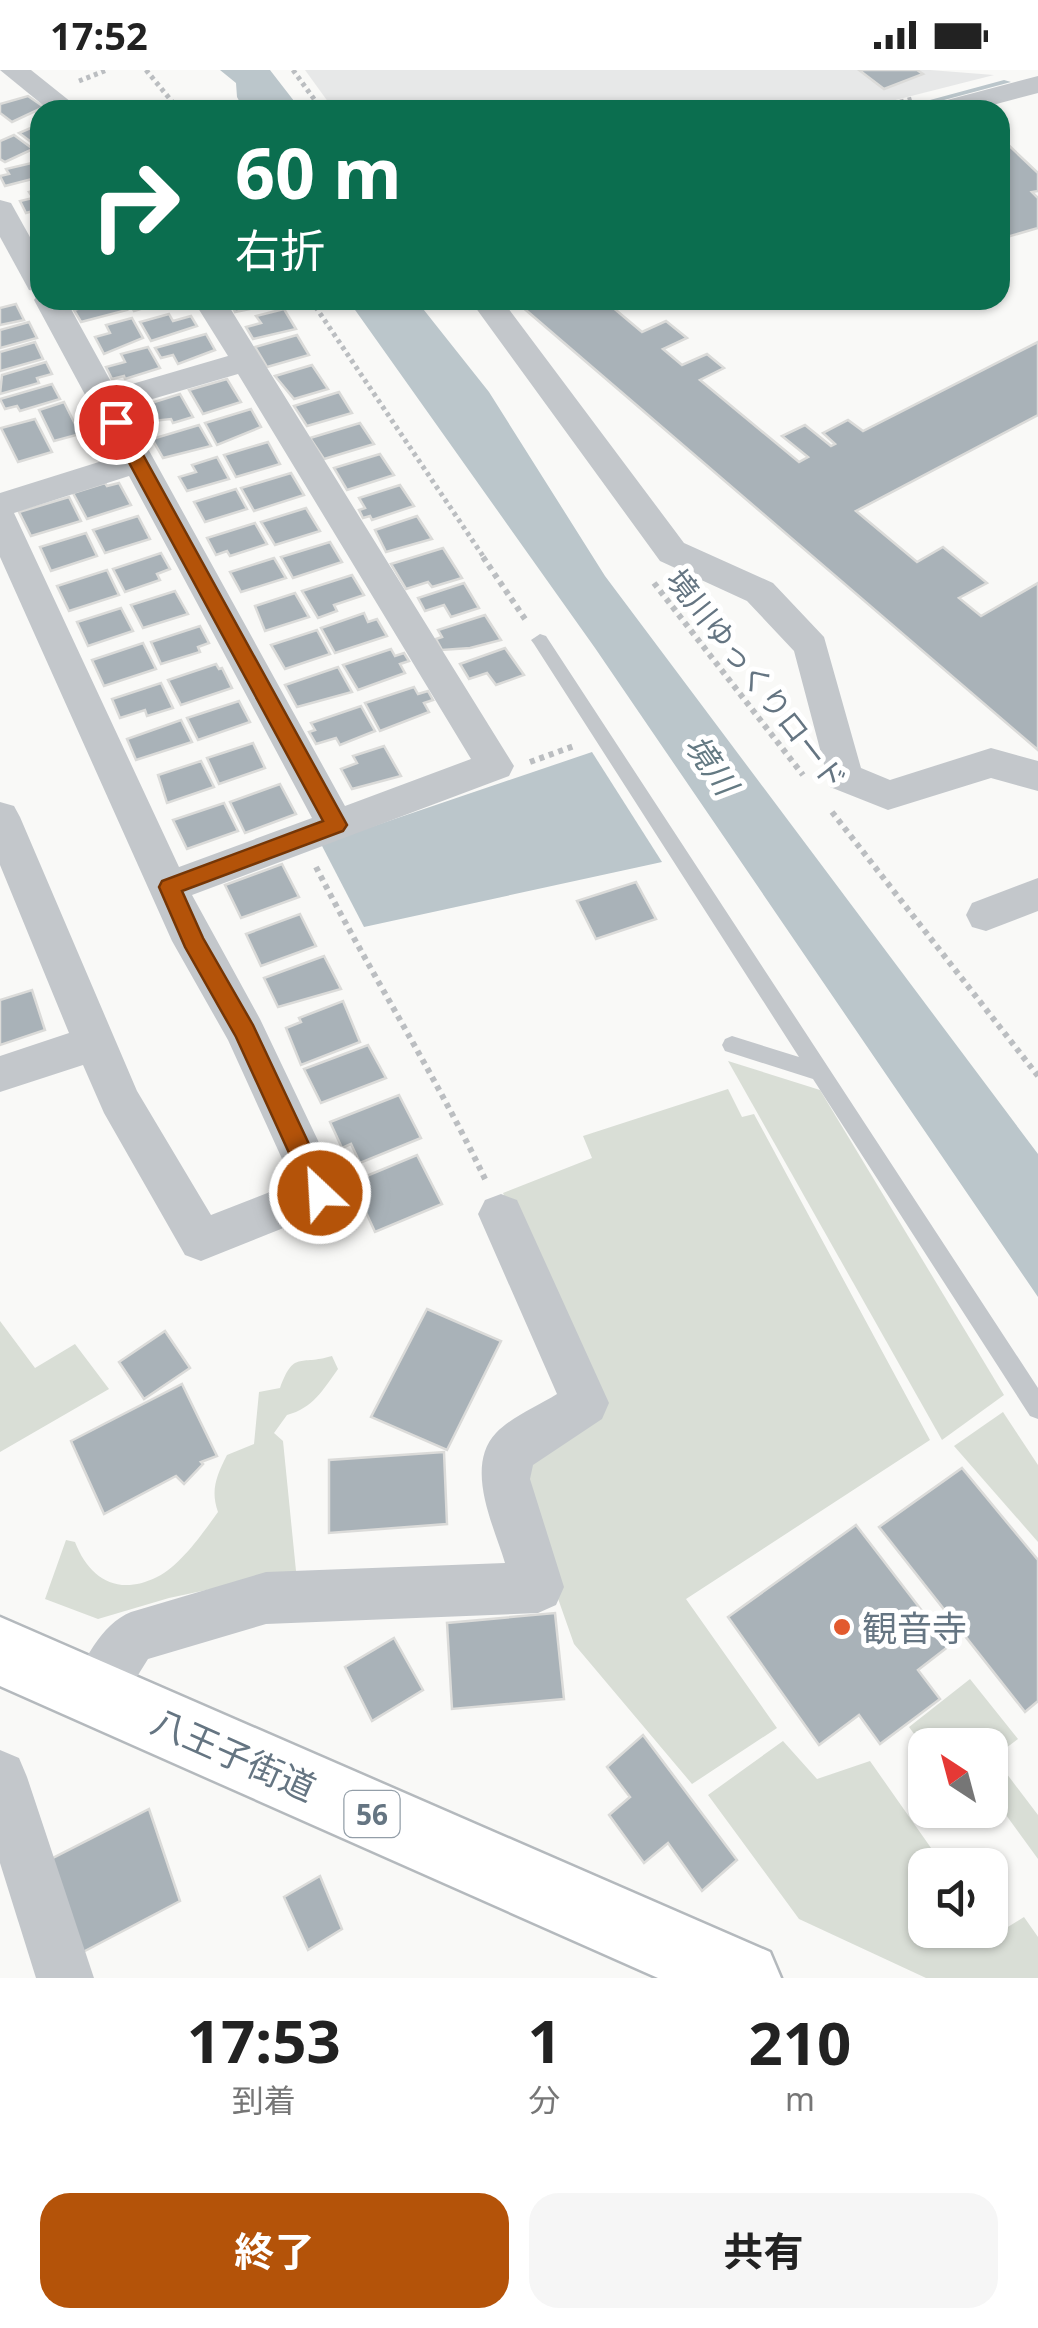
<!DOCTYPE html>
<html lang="ja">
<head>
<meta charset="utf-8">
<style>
	:root { --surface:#fff; --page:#f6f6f6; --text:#222; --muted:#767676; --accent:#b45309 }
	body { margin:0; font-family:"Noto Sans","Noto Sans JP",sans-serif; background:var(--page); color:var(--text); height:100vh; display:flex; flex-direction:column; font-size:38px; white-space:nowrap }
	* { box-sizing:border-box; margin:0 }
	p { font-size:32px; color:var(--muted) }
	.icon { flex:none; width:55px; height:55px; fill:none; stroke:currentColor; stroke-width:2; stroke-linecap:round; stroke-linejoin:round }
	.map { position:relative; height:1908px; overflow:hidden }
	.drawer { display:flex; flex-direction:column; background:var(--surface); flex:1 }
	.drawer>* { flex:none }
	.guide { position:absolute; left:30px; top:30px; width:980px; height:210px; border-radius:30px; box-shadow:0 2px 8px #0004; background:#0b6e4f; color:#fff; overflow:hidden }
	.needle { width:65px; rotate:324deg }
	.tools { position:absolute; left:908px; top:1658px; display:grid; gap:20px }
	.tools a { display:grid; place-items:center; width:100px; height:100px; border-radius:20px; background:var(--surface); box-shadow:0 2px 8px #0004; font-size:50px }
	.pin { position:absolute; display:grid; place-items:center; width:85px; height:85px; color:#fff; margin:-42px; border:5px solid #fff; border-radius:50%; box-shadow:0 2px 10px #0007 }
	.me { position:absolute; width:110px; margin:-55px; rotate:335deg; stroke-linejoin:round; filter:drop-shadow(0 0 8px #0008) }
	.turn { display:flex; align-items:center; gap:35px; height:210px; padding:0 40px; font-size:45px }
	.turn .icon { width:130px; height:130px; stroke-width:2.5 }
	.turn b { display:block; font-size:70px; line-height:85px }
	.eta { display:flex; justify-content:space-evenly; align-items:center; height:170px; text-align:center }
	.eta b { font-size:60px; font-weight:700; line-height:70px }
	.action { display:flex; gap:20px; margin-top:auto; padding:20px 40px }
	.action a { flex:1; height:115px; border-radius:30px; background:var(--accent); color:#fff; font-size:40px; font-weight:700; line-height:115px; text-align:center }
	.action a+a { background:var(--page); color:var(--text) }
	.status { display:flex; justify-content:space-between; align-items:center; height:70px; padding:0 50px; background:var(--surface); direction:ltr }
	.status svg { height:28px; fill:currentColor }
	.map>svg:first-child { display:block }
	.built { fill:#e7e8e8 }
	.green { fill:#d9ded6 }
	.water { fill:#bbc6cb }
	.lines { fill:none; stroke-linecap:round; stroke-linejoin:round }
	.stream { fill:#bbc6cb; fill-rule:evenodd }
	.building { fill:#a9b2b8; stroke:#dbdbd9; stroke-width:2.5 }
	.primary-casing { stroke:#b4b9bd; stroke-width:5 }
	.path-far1 { stroke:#bbbec1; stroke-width:5; stroke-dasharray:4 4; stroke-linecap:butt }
	.path { stroke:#bbbec1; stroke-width:6; stroke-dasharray:5 5; stroke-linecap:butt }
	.lane { fill:#c3c7cb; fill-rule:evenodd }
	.street { fill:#c3c7cb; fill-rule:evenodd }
	.primary { fill:#fff; fill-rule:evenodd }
	.route { fill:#b45309; stroke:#753606; stroke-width:2.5 }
	.poi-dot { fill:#e25a2e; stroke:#fff; stroke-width:4 }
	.labels { text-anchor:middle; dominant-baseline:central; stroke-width:10; stroke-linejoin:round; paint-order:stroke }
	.shield { fill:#fff; stroke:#939ea8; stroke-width:2.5 }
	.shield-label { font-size:28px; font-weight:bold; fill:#657582 }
	.street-label { font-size:30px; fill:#657582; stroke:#fff }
	.water-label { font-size:32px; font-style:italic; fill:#647a83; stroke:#fff }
	.near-poi-label { font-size:35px; fill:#657582; stroke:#fff; text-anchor:start }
	.near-street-label { font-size:35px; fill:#657582; stroke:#fff }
</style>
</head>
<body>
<div class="status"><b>17:52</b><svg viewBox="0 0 49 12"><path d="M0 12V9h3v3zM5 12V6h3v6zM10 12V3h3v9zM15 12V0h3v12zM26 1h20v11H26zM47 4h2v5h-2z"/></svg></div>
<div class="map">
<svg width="1038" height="1908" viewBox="0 0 1038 1908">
	<rect width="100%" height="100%" fill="#f9f9f7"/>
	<polygon class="built" points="305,0 930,0 994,5 856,40 334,40"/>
	<g class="green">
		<polygon points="728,991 820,1020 1004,1325 942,1370"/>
		<polygon points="728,1019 742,1047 754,1044 930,1370 686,1529 777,1658 692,1714 574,1574 518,1415 518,1381 591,1332 503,1123 592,1088 583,1066"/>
		<polygon points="0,1251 35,1298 75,1274 109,1319 0,1382"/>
		<path d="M332 1286 338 1299C323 1320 313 1338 287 1345L274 1363 283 1371 296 1501 169 1528 98 1549 45 1529 66 1470 75 1472C89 1508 117 1527 157 1507 180 1496 203 1463 218 1442 210 1420 217 1405 227 1385L254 1374 259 1322 280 1318C294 1280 299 1296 332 1286Z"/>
		<polygon points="1003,1342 1038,1395 1038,1472 954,1376"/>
		<polygon points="970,1609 1018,1669 994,1687 1038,1745 1038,1789 990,1723 990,1675 925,1675 925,1679 909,1657"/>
		<polygon points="783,1671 817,1709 870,1691 943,1795 925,1795 925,1860 988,1860 993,1866 1024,1847 1038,1867 1038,1908 926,1908 799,1849 708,1725"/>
	</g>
	<g class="water">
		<polygon points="220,0 270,0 301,40 244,40 237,27 236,13"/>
		<polygon points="348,230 416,230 489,322 605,506 1038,1084 1038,1227 595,578"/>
		<polygon points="592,682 662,792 364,857 321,774"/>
	</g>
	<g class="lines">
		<polygon class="stream" points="1004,10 1011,12 907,40 893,40"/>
	</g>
	<g class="building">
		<polygon points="859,0 917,0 923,4 884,19"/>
		<polygon points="28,26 44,37 12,52 0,43 0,34"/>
		<polygon points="40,54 40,76 38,77 19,63"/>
		<polygon points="14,65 33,79 5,92 0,89 0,71"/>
		<polygon points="1000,67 1038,103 1038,121 1032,122 1038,128 1038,158 1000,169"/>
		<polygon points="40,91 40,107 5,116 0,106 9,104 6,99"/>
		<polygon points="40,119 40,139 26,143 20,131 33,128 29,122"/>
		<polygon points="93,230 122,230 127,240 81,252 74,240 95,234"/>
		<polygon points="128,230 170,230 134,241"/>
		<polygon points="230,230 277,230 279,233 235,242"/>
		<polygon points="532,230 604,230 642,262 666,251 687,268 663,279 682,295 707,284 724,298 700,310 799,392 808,387 782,366 805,355 831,376 835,374 823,363 848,350 863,361 1038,272 1038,345 856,441 917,492 943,477 987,513 959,528 981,546 1038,513 1038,680 520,235"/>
		<polygon points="16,234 24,250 0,255 0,238"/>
		<polygon points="284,239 296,259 253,269 246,257 261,253 256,246"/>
		<polygon points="169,244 173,251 191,246 197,256 151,271 140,252"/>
		<polygon points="132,248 143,268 104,284 95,267 110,263 106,255"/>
		<polygon points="29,252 37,268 0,278 0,260"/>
		<polygon points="206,264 215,280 178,294 173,285 161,288 155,278"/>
		<polygon points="297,265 309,285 267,297 255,277"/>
		<polygon points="35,272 43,289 0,301 0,282"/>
		<polygon points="148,277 160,298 125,309 124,306 112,309 106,297 125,292 121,284"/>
		<polygon points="46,292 52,304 37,308 39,313 0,324 2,305"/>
		<polygon points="312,295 328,319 294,329 275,306"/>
		<polygon points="227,309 241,332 203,344 189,320"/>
		<polygon points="52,314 60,329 20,341 17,336 5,339 0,329"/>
		<polygon points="339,322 352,343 307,356 294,336"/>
		<polygon points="180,324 193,347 173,353 171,349 143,352 135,338"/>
		<polygon points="64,332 80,364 54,371 39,340"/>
		<polygon points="251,339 261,357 217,375 205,353"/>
		<polygon points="35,349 52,382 18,392 1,358"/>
		<polygon points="360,353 374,374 324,389 310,368"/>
		<polygon points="199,355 211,376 163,388 152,369"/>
		<polygon points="268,372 280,394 236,407 224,385"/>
		<polygon points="380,384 394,405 347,420 334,398"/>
		<polygon points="217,387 229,409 187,421 179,407 196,402 192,395"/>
		<polygon points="291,403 304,425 254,441 241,418"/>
		<polygon points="105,413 107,416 119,413 131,435 87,449 73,423"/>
		<polygon points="400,415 414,436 372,450 370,446 363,448 359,440 365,438 359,428"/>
		<polygon points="236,419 247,439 205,452 194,432"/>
		<polygon points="69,427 81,451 31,466 19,442"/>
		<polygon points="306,438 320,461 275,475 261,452"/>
		<polygon points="138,446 150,469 105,483 93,460"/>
		<polygon points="417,446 432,469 386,482 375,460"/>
		<polygon points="255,453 267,474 230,486 227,481 216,485 207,468"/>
		<polygon points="86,463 97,486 51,501 40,477"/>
		<polygon points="330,472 342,492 293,508 281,487"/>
		<polygon points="443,478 462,508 432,517 428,512 406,519 391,494"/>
		<polygon points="161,483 170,499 157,504 160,510 125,522 113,499"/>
		<polygon points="274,488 286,508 241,522 230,502"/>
		<polygon points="107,500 119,525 69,541 57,516"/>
		<polygon points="352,505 364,525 334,535 337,541 318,548 302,521"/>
		<polygon points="464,513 479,538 451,547 444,535 425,541 418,528"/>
		<polygon points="175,521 188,544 143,558 131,535"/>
		<polygon points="295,523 309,547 265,561 255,536"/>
		<polygon points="121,538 133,561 88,576 77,552"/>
		<polygon points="364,543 368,552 377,549 387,566 335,583 321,558"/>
		<polygon points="485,545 501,570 470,578 442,580 436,569 442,567 438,560"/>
		<polygon points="200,556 209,573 198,577 200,582 161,594 151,572"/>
		<polygon points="317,560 330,584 285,599 271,575"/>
		<polygon points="143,573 156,599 104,616 92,590"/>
		<polygon points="505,578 524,605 496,615 487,603 469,609 460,594"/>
		<polygon points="391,579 395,586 404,583 409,591 400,594 405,603 358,620 343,595"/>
		<polygon points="216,594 219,599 222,598 232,618 181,635 168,610"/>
		<polygon points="338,597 352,622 297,637 285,615"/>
		<polygon points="161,613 173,638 147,646 145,640 120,648 112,629"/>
		<polygon points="414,617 418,624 428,621 433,630 424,633 429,642 380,661 365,633"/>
		<polygon points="239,631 250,652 198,670 187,648"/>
		<polygon points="361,636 375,661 340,675 336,668 316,674 309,662 315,660 311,653"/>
		<polygon points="181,650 192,672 136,690 127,669"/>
		<polygon points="253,673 265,698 219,714 207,688"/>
		<polygon points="384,676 401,706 352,719 341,699 357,693 353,686"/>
		<polygon points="201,691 214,717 167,733 158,705"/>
		<polygon points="280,714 296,744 245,763 230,732"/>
		<polygon points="224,733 238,761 187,779 173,750"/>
		<polygon points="282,794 299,827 241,848 225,815"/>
		<polygon points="636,812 656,849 596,869 577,831"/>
		<polygon points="300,844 316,876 261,896 246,864"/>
		<polygon points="324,886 341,919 278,937 264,908"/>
		<polygon points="32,920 45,960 0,975 0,930"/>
		<polygon points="343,931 360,972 301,995 286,958 301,952 299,948"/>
		<polygon points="368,975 386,1008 321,1033 304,999"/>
		<polygon points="399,1025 421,1068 360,1093 351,1074 342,1078 330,1052"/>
		<polygon points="417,1085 442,1134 375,1162 352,1112"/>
		<polygon points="427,1239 501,1271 447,1380 371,1347"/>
		<polygon points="165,1261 190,1298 144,1329 119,1292"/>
		<polygon points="182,1314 217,1386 201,1392 203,1394 184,1414 176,1406 104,1444 71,1371"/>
		<polygon points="444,1382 447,1454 329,1463 329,1390"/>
		<polygon points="962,1398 1038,1490 1038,1631 1025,1642 879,1457"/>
		<polygon points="856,1455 949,1576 918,1600 940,1629 880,1674 859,1645 819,1675 728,1547"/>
		<polygon points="555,1543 564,1629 452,1639 447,1553"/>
		<polygon points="394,1568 423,1620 372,1651 345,1597"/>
		<polygon points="643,1665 737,1790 702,1821 668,1773 644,1793 609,1745 630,1727 607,1697"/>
		<polygon points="149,1739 180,1831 81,1883 51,1789"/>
		<polygon points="320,1806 342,1859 308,1880 284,1827"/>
	</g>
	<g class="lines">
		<defs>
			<polygon id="primary" points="0,1547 770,1882 781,1908 658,1908 0,1616"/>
		</defs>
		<use href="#primary" class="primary-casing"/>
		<g class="path-far1">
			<polyline points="146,0 179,40"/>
			<polyline points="293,0 322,40"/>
			<polyline points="79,11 107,0"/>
			<polyline points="869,40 912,29"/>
			<polyline points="311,230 485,489"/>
		</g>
		<g class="path">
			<polyline points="483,487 525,549"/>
			<polyline points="654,513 803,705"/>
			<polyline points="530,692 574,676"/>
			<polyline points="832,742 1038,1006"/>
			<path d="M316 797C370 903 435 1004 486 1111"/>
		</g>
		<polygon class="lane" points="540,564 546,566 1038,1318 1038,1349 1030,1346 813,1009 725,981 722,975 725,969 732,966 799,987 534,574 531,570"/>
		<g class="street">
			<polygon points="0,0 31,0 81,40 49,40"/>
			<polygon points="1038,6 1038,23 974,40 928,40 932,34"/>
			<polygon points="0,130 11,133 40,185 40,222 29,220 0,167"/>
			<path d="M39 223 40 230H66L115 319 228 286 193 230H225L514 696 509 706 192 825 260 949 343 1123 336 1137 201 1191 185 1185 104 1043 83 995 0 1022V986L69 963 0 795V732L14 736 20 747 137 1021 211 1145 293 1113 228 970 172 871 0 487V423L118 386 34 230ZM238 304 471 689 345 736 125 337ZM129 406 312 748 179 797 14 443Z"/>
			<polygon points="470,230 502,230 684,473 773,513 824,567 861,698 890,710 991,678 1038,691 1038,721 991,708 888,740 830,717 794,581 747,531 660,491"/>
			<polygon points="1038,808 1038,841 986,861 972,857 966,845 972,833"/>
			<path d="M501 1124 517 1130 609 1333 602 1349 533 1395 530 1409 564 1517 556 1535 538 1543 266 1554 148 1589 115 1642 96 1649 77 1642 70 1623C82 1593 101 1554 131 1542L266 1502 505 1493C494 1456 464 1397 496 1363 511 1347 538 1336 557 1324L478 1144 485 1130Z"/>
			<polygon points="0,1680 19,1688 27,1707 94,1908 36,1908 0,1793"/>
		</g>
		<use href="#primary" class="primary"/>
	</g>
	<polygon class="route" points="116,346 125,352 347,755 343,761 182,821 203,868 253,955 332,1123 328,1131 320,1134 311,1131 236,967 185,877 159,817 162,811 323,751 107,352"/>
	<circle class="poi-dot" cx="842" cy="1557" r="10"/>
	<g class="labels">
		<rect class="shield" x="344.5" y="1721" width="55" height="46" rx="8"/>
		<g class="shield-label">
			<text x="372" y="1744">56</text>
		</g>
		<g class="street-label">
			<text transform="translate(757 609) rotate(52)">境川ゆっくりロード</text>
		</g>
		<g class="water-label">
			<text transform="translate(712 694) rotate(55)">境川</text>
		</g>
		<g class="near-poi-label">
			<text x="862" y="1557">観音寺</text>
		</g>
		<g class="near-street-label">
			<text transform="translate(234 1684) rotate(24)">八王子街道</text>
		</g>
	</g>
</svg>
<div class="tools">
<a><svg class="needle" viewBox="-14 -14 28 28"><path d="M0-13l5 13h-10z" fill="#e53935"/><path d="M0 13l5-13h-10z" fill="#767676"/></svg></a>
<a><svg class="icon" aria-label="sound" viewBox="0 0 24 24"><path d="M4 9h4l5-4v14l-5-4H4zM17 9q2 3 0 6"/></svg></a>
</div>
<div class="pin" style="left:116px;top:352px;background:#d93025"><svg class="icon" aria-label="arrive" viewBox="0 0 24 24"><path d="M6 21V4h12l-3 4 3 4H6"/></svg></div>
<svg class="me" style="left:320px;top:1123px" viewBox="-20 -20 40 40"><circle r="17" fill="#b45309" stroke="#fff" stroke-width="3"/><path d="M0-11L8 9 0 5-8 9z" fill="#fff"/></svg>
<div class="guide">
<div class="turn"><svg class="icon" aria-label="right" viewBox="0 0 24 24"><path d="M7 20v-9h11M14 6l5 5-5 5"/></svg><div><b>60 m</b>右折</div></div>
</div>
</div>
<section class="drawer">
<div class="eta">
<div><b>17:53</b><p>到着</p></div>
<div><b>1</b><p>分</p></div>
<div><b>210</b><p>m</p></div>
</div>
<div class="action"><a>終了</a><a>共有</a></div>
</section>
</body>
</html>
